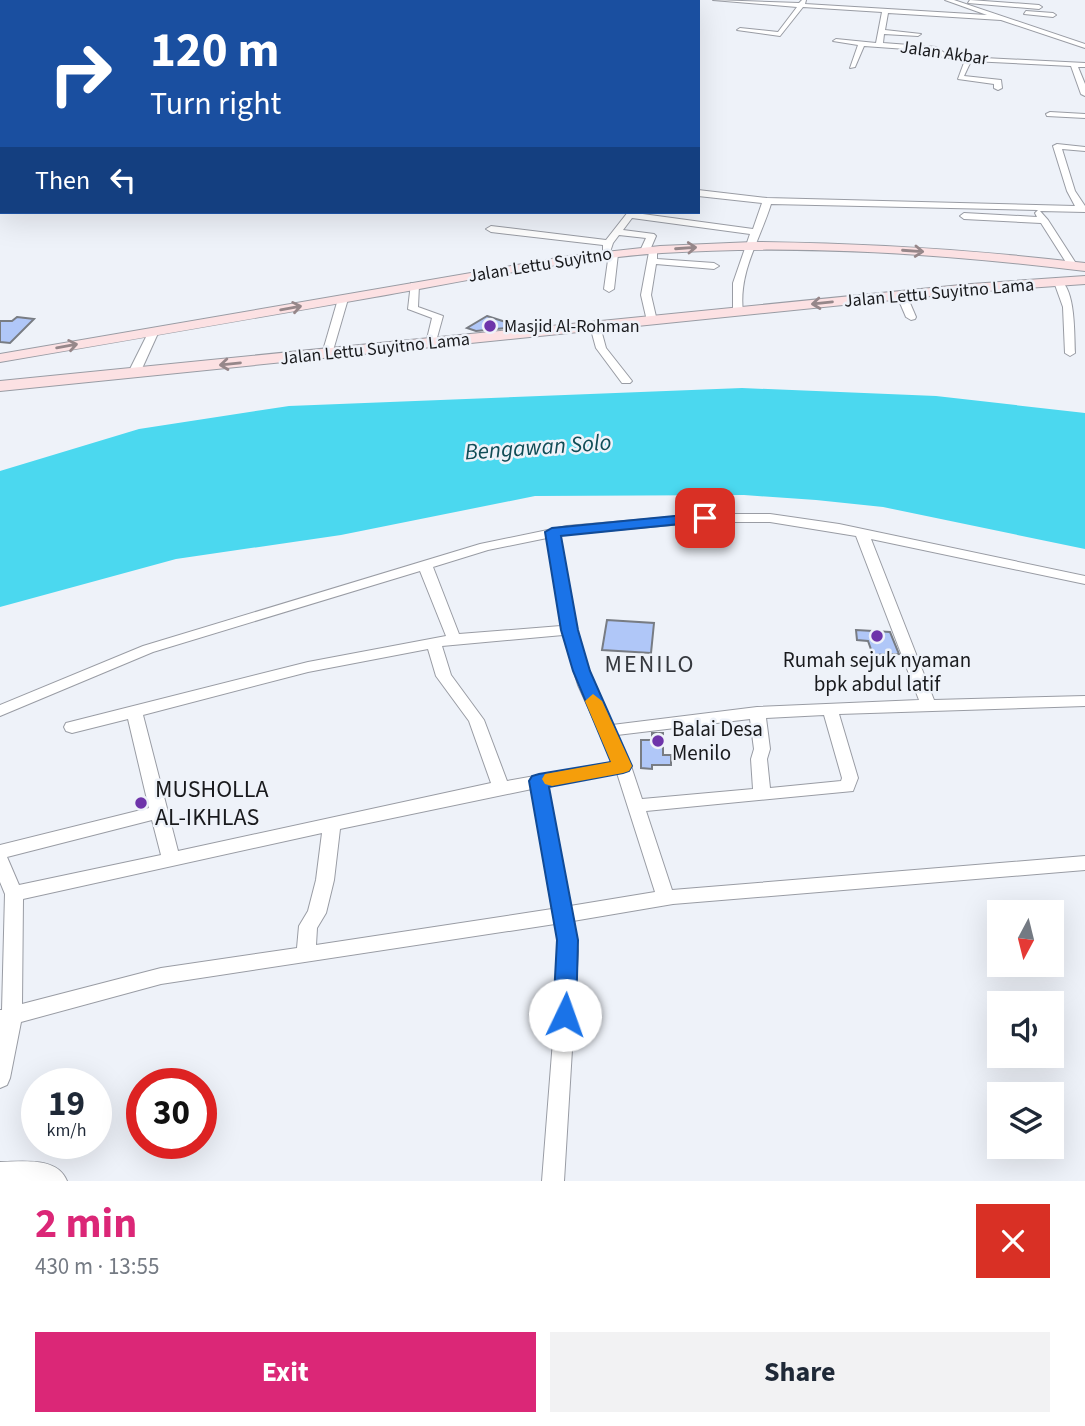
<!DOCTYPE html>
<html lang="en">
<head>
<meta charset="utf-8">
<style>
	:root { --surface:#fff; --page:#f2f2f3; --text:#1f2937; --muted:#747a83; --accent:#db2777 }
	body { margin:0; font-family:"Source Sans 3",sans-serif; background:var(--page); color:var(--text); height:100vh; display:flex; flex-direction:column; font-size:26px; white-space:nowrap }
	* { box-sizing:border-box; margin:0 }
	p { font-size:23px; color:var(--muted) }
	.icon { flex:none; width:38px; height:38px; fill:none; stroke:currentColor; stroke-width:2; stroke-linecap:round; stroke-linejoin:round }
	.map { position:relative; height:1181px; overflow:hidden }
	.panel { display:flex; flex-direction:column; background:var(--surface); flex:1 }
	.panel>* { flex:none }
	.hud { position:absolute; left:0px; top:0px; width:700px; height:214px; box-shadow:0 7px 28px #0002; background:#1a4fa0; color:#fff; overflow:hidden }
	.needle { width:46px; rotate:187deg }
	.controls { position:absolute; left:987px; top:900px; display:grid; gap:14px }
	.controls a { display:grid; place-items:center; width:77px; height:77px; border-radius:0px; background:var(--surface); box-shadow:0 7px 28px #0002; font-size:35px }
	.speed { position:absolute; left:21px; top:1068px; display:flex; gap:14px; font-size:35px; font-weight:700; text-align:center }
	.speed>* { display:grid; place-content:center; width:91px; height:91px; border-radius:50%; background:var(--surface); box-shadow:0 7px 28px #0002; line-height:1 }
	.speed small { font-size:18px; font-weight:400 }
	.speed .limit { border:10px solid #d22; background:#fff; color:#111 }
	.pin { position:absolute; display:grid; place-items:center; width:60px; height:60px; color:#fff; margin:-30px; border-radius:14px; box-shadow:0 4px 10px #0006 }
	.me { position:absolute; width:77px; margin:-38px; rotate:3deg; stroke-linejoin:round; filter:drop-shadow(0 0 5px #0008) }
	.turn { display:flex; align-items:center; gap:24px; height:147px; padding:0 35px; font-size:32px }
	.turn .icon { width:91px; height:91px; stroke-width:2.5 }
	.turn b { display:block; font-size:49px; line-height:60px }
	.then { display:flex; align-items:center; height:66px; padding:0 35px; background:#0003; gap:14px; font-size:26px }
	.round { display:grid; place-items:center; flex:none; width:74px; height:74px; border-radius:0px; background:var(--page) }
	.overview { display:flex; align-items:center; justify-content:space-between; height:119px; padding:0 35px }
	h1 { font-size:42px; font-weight:700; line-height:52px; color:var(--accent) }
	.cta { display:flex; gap:14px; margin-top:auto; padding:14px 35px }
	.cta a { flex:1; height:80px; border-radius:0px; background:var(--accent); color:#fff; font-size:28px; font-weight:700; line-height:80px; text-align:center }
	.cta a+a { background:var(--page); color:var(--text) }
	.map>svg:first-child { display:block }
	.water { fill:#4bd8ef }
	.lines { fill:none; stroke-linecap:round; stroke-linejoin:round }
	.stream { stroke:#4bd8ef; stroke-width:2 }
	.building { fill:#b0c7f8; stroke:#787c83; stroke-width:2 }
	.minor-casing { stroke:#999ca4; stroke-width:2 }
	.secondary-casing { stroke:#999ca4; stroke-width:2 }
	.minor { fill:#fff; fill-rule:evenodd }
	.secondary { fill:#fce1e3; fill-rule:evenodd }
	.oneway { stroke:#96878a }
	.route { fill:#1a73e8; stroke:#114b97; stroke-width:2 }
	.slow { fill:#f59e0b }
	.poi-dot { fill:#6e34aa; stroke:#eef2f9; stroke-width:2.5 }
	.labels { text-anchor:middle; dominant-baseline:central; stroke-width:5; stroke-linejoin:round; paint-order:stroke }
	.far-street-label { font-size:18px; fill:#191a1d; stroke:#eef2f9 }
	.far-poi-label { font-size:18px; fill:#191a1d; stroke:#eef2f9; text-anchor:start }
	.poi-label { font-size:21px; fill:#191a1d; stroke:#eef2f9 }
	.water-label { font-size:23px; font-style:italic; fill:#0f4c56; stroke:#eef2f9 }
	.quarter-label { font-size:24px; letter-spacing:2px; fill:#36393f; stroke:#eef2f9 }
	.near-poi-label { font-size:24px; fill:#191a1d; stroke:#eef2f9; text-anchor:start }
</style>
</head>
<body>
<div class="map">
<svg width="1085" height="1181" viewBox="0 0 1085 1181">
	<rect width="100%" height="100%" fill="#eef2f9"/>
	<polygon class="water" points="742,388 936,396 1085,413 1085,549 883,507 816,500 744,495 535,496 341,535 176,559 0,607 0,471 139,429 289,406"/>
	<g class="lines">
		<polyline class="stream" points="156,2 160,0"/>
	</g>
	<g class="building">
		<polygon points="487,316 512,324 506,328 476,331 467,328"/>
		<polygon points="17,317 34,319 10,343 0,342 0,321 12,321"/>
		<polygon points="607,620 654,623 651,653 602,650"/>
		<polygon points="856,630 890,632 899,654 873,655 868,641 857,640"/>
		<polygon points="652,733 663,733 663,755 671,755 671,765 652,765 652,769 641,768 641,740 652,740"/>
	</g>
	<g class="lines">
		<defs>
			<g id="minor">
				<polygon points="522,0 530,0 520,2"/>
				<polygon points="676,0 682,0 674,2"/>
				<polygon points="713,0 799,3 802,0 806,0 805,4 987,15 945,0 954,0 1085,44 1085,48 1001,20 888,13 885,30 921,34 918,36 884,34 883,43 936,47 946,54 984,58 1085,63 1085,67 1078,67 1085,84 1085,96 1081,94 1071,66 971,61 964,76 1001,80 1002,88 998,90 994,88 994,84 958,79 965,60 942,57 934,51 864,46 855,67 850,68 858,45 833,41 836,39 876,43 882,12 803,7 780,36 737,30 740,28 778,32 797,7"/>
				<polygon points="970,0 1039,5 1042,7 1039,9 968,3"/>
				<polygon points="1026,11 1053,13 1056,15 1053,17 1024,14"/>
				<polygon points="2,13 2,17 0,18 0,14"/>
				<polygon points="1050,112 1085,114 1085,118 1047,116 1046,114"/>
				<path d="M1057 144 1085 147V151L1062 149 1075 191 1085 206V212L1040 211 1048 220 1077 265 1072 268 1069 267 1041 223 964 219 960 216 964 213 1037 217 1035 213 1038 210 771 204C760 240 738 272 743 312L738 315 733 312V283L750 234 632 218 623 230 654 234 656 236 650 250 657 249V259L714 263 719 266 714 269 656 264 651 295 657 321 652 324 647 321 641 295 649 252 645 254 640 251 646 238 619 235 613 243 610 252 618 254 614 289 609 292 604 289 609 253H603V245L491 232 486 229 491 226 606 240 628 212 753 229 762 203 698 196V190L767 198 1075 206 1067 191 1053 146Z"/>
				<path d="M1059 279C1076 289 1074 335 1075 353L1070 356 1065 353 1063 307 1054 282Z"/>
				<polygon points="411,283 419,285 418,307 443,316 435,345 431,346 426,343 432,318 408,309"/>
				<polygon points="902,293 907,296 916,317 915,319 911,320 906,317 897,296"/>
				<polygon points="343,296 348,299 332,354 331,356 323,356 322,354 338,299"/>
				<polygon points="595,323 600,326 606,348 632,381 630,383 622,383 596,348 590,326"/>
				<polygon points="154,328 159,331 140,373 138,375 130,375 128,373 149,331"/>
				<path d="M705 514H770L839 524 1085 576V584L871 539 934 700 1085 696V706L839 714 858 778 853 791 646 811 672 890 1085 856V870L673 904 573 921 578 951 564 1181H542L560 951 555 924 161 984 21 1022 10 1078 7 1085 0 1088V1010H2L5 894 0 882V845L149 808 128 719 72 733 66 731 64 727 66 723 308 662 446 636 420 571 153 652 0 716V705L143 646 480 544 567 526ZM705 522H770L856 536 919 700 757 707 612 725 594 685 576 630 560 535ZM547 538 561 626 459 634 433 567 488 550ZM563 635 578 685 613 762 507 781 484 720 451 675 442 646ZM428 649 436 676 469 721 491 783 178 851 143 715 308 672ZM824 715 842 778 841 781 770 788 767 759 770 749 766 718ZM750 719 754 749 751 759 753 789 642 799 631 766 617 735ZM617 773 655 892 570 906 548 786ZM532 789 552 909 316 945 317 928 326 913 334 880 340 829ZM152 820 161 855 19 885 7 857ZM322 833 316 880 308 911 299 926 297 948 161 968 22 1004 23 899Z"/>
				<path d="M0 1162C22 1162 57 1156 67 1181H0Z"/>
			</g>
			<g id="secondary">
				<path d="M753 242C865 243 975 250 1085 263V271C945 254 803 244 662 253 563 260 466 281 369 298 246 320 123 341 0 362V354L569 256 660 246Z"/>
				<polygon points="1085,276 1085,284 971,292 0,391 0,381 971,284"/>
			</g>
		</defs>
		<use href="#minor" class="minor-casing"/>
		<use href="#secondary" class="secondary-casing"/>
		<use href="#minor" class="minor"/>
		<use href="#secondary" class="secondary"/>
	</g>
	<defs><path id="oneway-shaft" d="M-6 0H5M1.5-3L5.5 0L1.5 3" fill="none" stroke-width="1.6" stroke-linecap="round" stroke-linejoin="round" transform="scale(1.75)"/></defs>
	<g class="oneway">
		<use href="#oneway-shaft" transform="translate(686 248) rotate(-4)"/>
		<use href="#oneway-shaft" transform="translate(913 251) rotate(4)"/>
		<use href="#oneway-shaft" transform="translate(822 303) rotate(174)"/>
		<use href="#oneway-shaft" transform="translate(291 308) rotate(-10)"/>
		<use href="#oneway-shaft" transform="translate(67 346) rotate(-10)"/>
		<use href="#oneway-shaft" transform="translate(230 364) rotate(174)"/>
	</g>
	<polygon class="route" points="705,513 710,515 712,518 710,521 561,536 578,630 590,671 632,766 629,771 623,773 549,787 578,940 576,1015 572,1022 565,1025 557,1022 553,1015 557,940 529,781 532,776 539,774 611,762 573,671 561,630 545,532 552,528"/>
	<polygon class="slow" points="593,694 602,701 632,766 629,771 623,773 552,786 545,784 542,779 545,774 611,762 585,701"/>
	<g class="poi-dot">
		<circle cx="490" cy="326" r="7"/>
		<circle cx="877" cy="636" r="7"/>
		<circle cx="658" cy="741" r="7"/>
		<circle cx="141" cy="803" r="7"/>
	</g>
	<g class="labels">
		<g class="far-street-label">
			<text transform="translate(944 53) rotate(8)">Jalan Akbar</text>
			<text transform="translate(540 265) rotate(-9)">Jalan Lettu Suyitno</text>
			<text transform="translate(939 293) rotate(-5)">Jalan Lettu Suyitno Lama</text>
			<text transform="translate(375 349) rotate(-6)">Jalan Lettu Suyitno Lama</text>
		</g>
		<g class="far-poi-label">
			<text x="504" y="326">Masjid Al-Rohman</text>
		</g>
		<g class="poi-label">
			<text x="877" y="660">Rumah sejuk nyaman<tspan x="877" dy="24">bpk abdul latif</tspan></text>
			<text x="672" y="729" text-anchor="start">Balai Desa<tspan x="672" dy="24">Menilo</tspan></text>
		</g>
		<g class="water-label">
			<text transform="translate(538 447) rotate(-4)">Bengawan Solo</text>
		</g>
		<g class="quarter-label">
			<text x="650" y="664">MENILO</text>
		</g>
		<g class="near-poi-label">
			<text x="155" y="789">MUSHOLLA<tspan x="155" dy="28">AL-IKHLAS</tspan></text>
		</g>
	</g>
</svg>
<div class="controls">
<a><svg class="needle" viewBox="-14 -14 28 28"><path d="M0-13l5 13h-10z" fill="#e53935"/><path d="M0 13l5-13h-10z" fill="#747a83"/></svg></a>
<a><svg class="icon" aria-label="sound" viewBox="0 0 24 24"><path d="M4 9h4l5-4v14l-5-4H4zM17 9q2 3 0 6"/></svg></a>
<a><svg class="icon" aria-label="layers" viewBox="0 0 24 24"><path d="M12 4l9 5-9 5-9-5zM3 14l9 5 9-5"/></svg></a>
</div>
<div class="speed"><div>19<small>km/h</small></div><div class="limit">30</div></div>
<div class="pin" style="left:705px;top:518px;background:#d93025"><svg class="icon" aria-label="arrive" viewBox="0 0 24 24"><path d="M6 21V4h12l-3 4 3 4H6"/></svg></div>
<svg class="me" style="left:565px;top:1015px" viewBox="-20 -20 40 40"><circle r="19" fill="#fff"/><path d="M0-13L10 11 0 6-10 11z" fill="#1a73e8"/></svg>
<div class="hud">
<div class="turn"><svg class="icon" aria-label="right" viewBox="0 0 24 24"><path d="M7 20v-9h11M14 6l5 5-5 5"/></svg><div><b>120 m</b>Turn right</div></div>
<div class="then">Then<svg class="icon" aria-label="left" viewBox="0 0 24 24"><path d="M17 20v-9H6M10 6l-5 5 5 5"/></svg></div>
</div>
</div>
<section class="panel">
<div class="overview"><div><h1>2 min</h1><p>430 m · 13:55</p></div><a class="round" style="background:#d93025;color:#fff"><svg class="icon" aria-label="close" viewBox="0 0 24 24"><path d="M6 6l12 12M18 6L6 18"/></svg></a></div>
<div class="cta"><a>Exit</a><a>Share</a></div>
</section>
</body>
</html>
